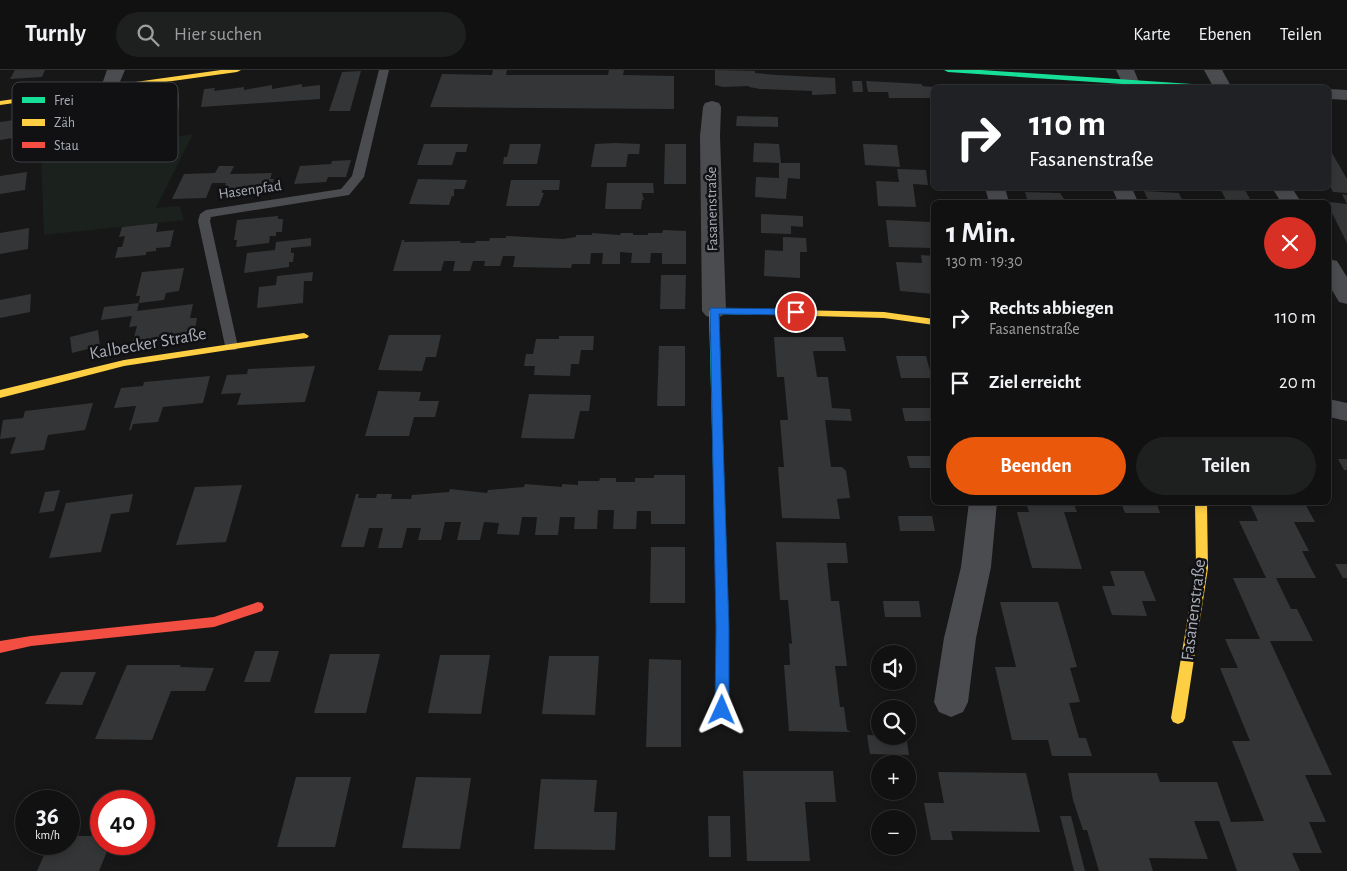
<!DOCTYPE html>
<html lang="de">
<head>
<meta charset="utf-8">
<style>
	:root { --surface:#111; --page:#1e1f1f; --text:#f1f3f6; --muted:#9c9d9f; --line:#303131; --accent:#ea580c }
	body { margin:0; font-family:"Alegreya Sans",sans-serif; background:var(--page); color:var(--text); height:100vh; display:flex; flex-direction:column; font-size:19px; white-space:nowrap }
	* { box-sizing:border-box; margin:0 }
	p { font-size:16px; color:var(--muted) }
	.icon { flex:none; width:28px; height:28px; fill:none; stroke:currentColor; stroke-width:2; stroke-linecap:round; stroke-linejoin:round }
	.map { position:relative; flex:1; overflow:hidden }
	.details { position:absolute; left:931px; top:130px; width:400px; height:305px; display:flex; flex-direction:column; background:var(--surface); border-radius:8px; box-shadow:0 2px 8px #0003,0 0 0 1px var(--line) }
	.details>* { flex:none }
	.hud { position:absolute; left:931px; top:15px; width:400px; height:105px; border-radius:8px; box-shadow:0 2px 8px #0003,0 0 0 1px var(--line); background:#202124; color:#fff; overflow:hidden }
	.fabs { position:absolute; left:871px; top:575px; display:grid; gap:10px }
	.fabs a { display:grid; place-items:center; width:45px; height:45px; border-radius:50%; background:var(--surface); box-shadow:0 2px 8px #0003,0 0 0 1px var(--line); font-size:25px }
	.speed { position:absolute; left:15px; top:720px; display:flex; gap:10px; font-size:25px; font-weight:700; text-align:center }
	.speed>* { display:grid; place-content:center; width:65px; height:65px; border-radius:50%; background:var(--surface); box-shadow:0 2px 8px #0003,0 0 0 1px var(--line); line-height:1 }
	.speed small { font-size:12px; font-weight:400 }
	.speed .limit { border:8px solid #d22; background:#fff; color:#111 }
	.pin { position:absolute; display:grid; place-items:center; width:42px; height:42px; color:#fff; margin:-21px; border:2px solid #fff; border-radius:50%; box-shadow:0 1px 5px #0007 }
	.me { position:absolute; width:55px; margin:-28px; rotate:1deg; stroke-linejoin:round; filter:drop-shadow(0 0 4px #0008) }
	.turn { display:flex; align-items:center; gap:18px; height:105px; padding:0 15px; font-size:22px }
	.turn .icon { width:65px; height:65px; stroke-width:2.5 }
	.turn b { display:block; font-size:35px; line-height:42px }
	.round { display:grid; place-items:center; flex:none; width:52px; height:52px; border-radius:26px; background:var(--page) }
	.overview { display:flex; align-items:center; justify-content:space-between; height:85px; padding:0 15px }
	h1 { font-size:30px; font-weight:700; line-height:38px }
	.primary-button { display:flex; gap:10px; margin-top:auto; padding:10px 15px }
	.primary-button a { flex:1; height:58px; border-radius:30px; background:var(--accent); color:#fff; font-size:20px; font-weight:700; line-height:58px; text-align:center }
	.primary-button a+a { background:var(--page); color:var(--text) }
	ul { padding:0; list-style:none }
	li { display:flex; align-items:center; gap:15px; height:65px; padding:0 15px }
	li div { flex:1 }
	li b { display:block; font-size:19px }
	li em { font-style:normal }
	header { display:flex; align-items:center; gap:30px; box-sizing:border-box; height:70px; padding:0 25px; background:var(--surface); border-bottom:1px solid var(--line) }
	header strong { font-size:24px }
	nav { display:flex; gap:28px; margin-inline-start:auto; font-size:18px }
	.search { width:350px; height:45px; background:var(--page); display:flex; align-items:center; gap:12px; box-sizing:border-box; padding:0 18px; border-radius:28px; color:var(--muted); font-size:19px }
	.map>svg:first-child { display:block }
	.green { fill:#1b211c }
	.building { fill:#343537 }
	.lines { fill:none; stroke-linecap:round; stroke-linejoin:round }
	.lane { fill:#4b4c50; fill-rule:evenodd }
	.street { fill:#4b4c50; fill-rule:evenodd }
	.fast { fill:#16e098; fill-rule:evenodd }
	.slow { fill:#ffcf43; fill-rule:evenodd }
	.jam { fill:#f24e42; fill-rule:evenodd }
	.route { fill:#1a73e8; stroke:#114b97 }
	.labels { text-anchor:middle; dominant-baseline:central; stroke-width:5; stroke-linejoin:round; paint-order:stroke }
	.far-street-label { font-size:15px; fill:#a8adb8; stroke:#111113 }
	.street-label { font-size:18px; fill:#a8adb8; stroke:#111113 }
	.key { fill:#111113; stroke:#3e4045; stroke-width:1 }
	.key-label { font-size:14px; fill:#a8adb8 }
</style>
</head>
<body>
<header>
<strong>Turnly</strong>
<div class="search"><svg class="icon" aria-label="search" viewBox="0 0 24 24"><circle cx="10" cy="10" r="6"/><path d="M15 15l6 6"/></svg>Hier suchen</div>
<nav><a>Karte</a><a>Ebenen</a><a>Teilen</a></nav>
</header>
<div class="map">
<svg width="1347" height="801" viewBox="0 0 1347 801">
	<rect width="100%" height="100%" fill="#171717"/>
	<polygon class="green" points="193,64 156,138 180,136 184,150 44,165 41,86"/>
	<g class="building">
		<polygon points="15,0 45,0 42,7 10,9"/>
		<polygon points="493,0 507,0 506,5 608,5 609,0 624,0 623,5 674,6 674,39 430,37 442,4 492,5"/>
		<polygon points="715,0 755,1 755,3 777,5 835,8 836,24 812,25 812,21 760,19 749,17 749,16 723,17 715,15"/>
		<polygon points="361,1 350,41 329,41 342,2"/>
		<polygon points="852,11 862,11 863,22 853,22"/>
		<polygon points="866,11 922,14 922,16 934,17 934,28 889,28 888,22 868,22"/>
		<polygon points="302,14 302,17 320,15 320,29 201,37 204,19 215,18 214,21 244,17 244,20 272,15 272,19"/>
		<polygon points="179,23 179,39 54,61 57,47 76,44 76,41 107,38 107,36 138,33 139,29 168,27 168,24"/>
		<polygon points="737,46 778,47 778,57 736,56"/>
		<polygon points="35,47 34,54 45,53 43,63 0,70 0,52"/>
		<polygon points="615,73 640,74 639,84 628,84 626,97 591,97 595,74"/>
		<polygon points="754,73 779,74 781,93 800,93 800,109 788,108 786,129 755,127 756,107 779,108 779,93 753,92"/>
		<polygon points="424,74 468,74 466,82 456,82 452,95 417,95"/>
		<polygon points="510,74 541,74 537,94 503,94 504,87 507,87"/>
		<polygon points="665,74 686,74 686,114 664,114"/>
		<polygon points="863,74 897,75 900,97 865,95"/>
		<polygon points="1329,78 1347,109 1347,123 1333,122 1329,114"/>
		<polygon points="351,90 346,107 328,107 326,112 294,114 300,96 331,94 332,91"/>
		<polygon points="219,96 234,96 230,104 272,103 270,109 274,109 272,115 268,115 265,122 223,121 226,113 212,113 206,128 172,129 184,104 215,103"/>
		<polygon points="897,99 926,100 928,115 913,114 916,137 878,136 876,111 899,112"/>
		<polygon points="27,102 25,120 0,124 0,106"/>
		<polygon points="418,109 467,110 464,119 454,119 454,126 452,126 449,135 409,134"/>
		<polygon points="511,110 560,110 559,120 542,120 542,123 544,123 539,136 506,136"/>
		<polygon points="607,113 653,113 654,123 642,123 644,130 642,130 641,139 605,139"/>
		<polygon points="1044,118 1069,118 1070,121 1045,120"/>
		<polygon points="1220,118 1244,118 1251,131 1226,130"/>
		<polygon points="1144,121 1179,123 1183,132 1149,132"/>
		<polygon points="1025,122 1060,123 1066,132 1028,132"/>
		<polygon points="1342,124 1347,125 1347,173 1329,137 1329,132 1347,134"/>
		<polygon points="761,144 803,146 803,157 791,156 791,164 761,163"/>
		<polygon points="278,146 278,149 283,149 282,162 276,162 276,166 270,166 269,173 236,177 237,170 234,170 237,150"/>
		<polygon points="886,150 931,152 934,178 889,177"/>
		<polygon points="158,153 156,162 174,160 170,177 156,178 156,181 146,182 146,185 115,188 118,177 122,177 125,166 119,167 122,157"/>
		<polygon points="29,158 28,179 0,184 0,163"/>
		<polygon points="663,160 686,161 686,194 662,194 662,183 651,183 650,193 631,193 632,183 620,182 620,194 602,194 603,183 591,183 590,194 572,194 571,198 513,197 515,186 503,186 500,196 484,196 485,191 473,191 470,201 453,201 455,191 444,191 441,201 393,201 402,170 405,170 403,172 461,171 460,173 475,173 476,171 489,171 490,168 506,168 506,166 563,169 576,167 576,165 592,165 592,163 620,165 621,163 633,163 633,165 648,165 648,163 662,163"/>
		<polygon points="783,167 806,168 807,182 800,182 800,208 764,206 765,180 783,181"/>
		<polygon points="311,168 311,176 291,178 291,183 294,183 293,192 289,192 289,197 244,203 247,183 275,180 276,172"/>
		<polygon points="921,185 934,186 934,224 900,221 896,192 922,193"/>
		<polygon points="184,198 179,221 166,223 164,230 139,233 137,241 193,234 190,248 197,248 194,264 133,271 137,256 129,257 132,246 101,250 104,237 139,233 140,226 136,226 142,202"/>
		<polygon points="313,202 312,211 304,211 303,233 257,238 259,217 276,215 277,206"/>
		<polygon points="661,205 686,205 685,239 660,239"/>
		<polygon points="31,224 30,242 0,248 0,230"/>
		<polygon points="98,260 100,276 72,283 70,267"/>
		<polygon points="389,265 441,265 436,287 426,287 422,301 378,300"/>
		<polygon points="559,266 594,266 593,280 581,280 579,294 571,294 570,306 534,305 535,296 524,296 526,284 533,284 536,269 559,269"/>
		<polygon points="774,267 843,267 846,281 813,281 817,307 828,307 832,338 850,339 852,351 825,350 831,397 842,397 846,401 850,428 837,429 840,449 782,448 778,397 784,397 780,350 788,350 784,307 777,307"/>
		<polygon points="659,276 685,276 685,336 657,336"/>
		<polygon points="896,286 926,286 932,308 901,308"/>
		<polygon points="315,296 305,332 237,335 241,323 221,324 227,305 247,304 248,299"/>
		<polygon points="210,306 203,333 163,337 158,352 133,354 131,360 129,360 136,336 114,338 121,318 143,316 144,312"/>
		<polygon points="378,321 421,322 419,331 439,331 435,347 414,347 409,366 365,366"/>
		<polygon points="529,324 591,325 589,341 580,341 574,369 521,368"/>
		<polygon points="93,333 85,360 48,365 44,380 10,384 16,367 0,369 3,350 23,348 25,341"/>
		<polygon points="902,338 934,338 934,351 905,351"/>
		<polygon points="907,386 934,386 934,398 910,398"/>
		<polygon points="1338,389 1347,389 1347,400 1344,400"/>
		<polygon points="654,405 685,405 685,454 651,454 651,441 637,441 636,459 613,459 614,440 598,440 597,459 574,459 575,447 560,447 558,465 535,465 537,447 522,447 519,465 497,464 499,453 484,452 480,470 457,470 461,452 445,452 441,470 418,470 421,458 407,458 402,478 378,478 383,458 369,458 364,477 341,477 356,424 359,424 358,428 376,428 377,424 392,424 391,429 411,429 412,425 449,422 450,419 487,423 488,420 524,417 525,414 562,417 562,414 578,415 578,411 599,411 600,408 616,408 616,412 635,412 635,408 654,408"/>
		<polygon points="242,415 226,472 176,475 195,417"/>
		<polygon points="60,420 54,441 39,443 45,422"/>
		<polygon points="133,424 129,442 111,444 101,482 49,488 66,433"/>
		<polygon points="1026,432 1073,432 1077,442 1064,442 1082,499 1032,498 1017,442 1029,442"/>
		<polygon points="1121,432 1156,432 1160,443 1125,443"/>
		<polygon points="1249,432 1304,432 1315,452 1294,452 1309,481 1302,481 1316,508 1276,508 1291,539 1297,539 1313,571 1270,571 1332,705 1305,705 1326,752 1309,752 1322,783 1292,783 1300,801 1237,801 1219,751 1194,751 1208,789 1149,788 1153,801 1099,801 1087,760 1083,760 1073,730 1068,703 1157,703 1160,712 1217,712 1231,752 1264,751 1232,671 1250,671 1220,598 1238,598 1225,569 1260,569 1233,508 1266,508 1239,451 1258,451"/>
		<polygon points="898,446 932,446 935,461 900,461"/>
		<polygon points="776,472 846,473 848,493 827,493 831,531 839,531 847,596 835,596 840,637 844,637 847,660 851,662 789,661 784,595 790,595 789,573 792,574 788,530 780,530"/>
		<polygon points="651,477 685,477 685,533 650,533"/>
		<polygon points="1335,494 1347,494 1347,508 1343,508"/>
		<polygon points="1110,501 1144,501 1156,531 1142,531 1147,546 1112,545 1102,516 1115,516"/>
		<polygon points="883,531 919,531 921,547 885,547"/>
		<polygon points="1000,532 1058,532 1077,597 1070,598 1080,632 1069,633 1079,668 1086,668 1092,686 1052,686 1048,670 1012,670 995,597 1016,597"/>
		<polygon points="255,581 279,581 270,612 244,612"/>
		<polygon points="330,584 380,584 366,643 314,643"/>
		<polygon points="440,585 490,585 481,644 428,643"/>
		<polygon points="549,586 599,586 595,645 542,644"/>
		<polygon points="649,589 681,590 681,677 646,677"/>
		<polygon points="127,595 181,595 180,597 214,598 205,621 171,621 152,670 95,669"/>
		<polygon points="61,602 96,602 82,635 45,634"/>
		<polygon points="867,665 906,666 909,685 870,684"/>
		<polygon points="743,701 833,701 836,732 805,732 810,791 747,791"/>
		<polygon points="938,702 1026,703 1040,762 951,761 953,770 931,770 924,733 944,733"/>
		<polygon points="296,707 351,707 335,777 277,777"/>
		<polygon points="416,707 471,708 460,779 402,778"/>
		<polygon points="541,709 597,710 594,742 617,742 615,780 534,779"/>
		<polygon points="708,746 730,746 731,787 709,787"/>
		<polygon points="1060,746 1071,746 1085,801 1074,801"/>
		<polygon points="69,766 101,766 101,774 110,774 99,801 37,801 49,774 69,774"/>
	</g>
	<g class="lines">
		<polygon class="lane" points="379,0 389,0 364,107 349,125 211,147 210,151 238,277 236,280 226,280 198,151 200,144 206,140 341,119 352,106"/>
		<g class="street">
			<polygon points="107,0 125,0 116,21 104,21 101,17"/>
			<polygon points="1116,0 1134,0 1139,12 1136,16 1124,16"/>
			<polygon points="1204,0 1222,0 1232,18 1214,18"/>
			<polygon points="1329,19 1347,20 1347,30 1329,29"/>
			<polygon points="712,31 719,33 721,37 720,66 726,241 722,246 714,248 706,246 702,241 700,66 703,37 705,33"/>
			<polygon points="985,118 1005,118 1009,132 989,132"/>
			<polygon points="1112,118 1132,118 1138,132 1118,132"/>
			<polygon points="1272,118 1292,118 1301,132 1281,132"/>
			<polygon points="1329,189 1337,191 1347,207 1347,234 1339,232 1329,215"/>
			<polygon points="1329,329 1347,333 1347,351 1329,347"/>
			<polygon points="969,432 997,432 991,497 976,568 968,632 963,642 951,647 939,642 934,632 944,568 961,497"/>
		</g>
		<g class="fast">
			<polygon points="944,0 981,0 1222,16 1225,18 1181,18 948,2"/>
			<polygon points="714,238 751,239 756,242 751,245 719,244 729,558 729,640 727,644 722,646 717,644 715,640 717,558 709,241"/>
		</g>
		<g class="slow">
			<polygon points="221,0 241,0 237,2 0,35 0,31"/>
			<polygon points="751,239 884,242 934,249 934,255 884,248 748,244 746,242"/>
			<polygon points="304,263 309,266 307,268 124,296 0,328 0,320 124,290"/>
			<polygon points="1195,432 1207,432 1208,498 1185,648 1183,652 1178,654 1173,652 1171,648 1196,498"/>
		</g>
		<polygon class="jam" points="258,532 262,533 264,537 262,541 214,557 31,576 0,583 0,571 31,566 214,547"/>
	</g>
	<polygon class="route" points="710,238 796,239 801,242 796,245 719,244 729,558 729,640 727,645 722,647 717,645 715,640 716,558"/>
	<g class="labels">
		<g class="far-street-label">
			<text transform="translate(250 120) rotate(-8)">Hasenpfad</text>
			<text transform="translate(712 139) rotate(-91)">Fasanenstraße</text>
		</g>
		<g class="street-label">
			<text transform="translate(148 274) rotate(-10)">Kalbecker Straße</text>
			<text transform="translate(1194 540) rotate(-83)">Fasanenstraße</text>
		</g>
	</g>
	<rect x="12" y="12" width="166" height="80" rx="8" class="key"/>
	<rect x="22" y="27" width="23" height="6" fill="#16e098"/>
	<rect x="22" y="49" width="23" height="7" fill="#ffcf43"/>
	<rect x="22" y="72" width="23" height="6" fill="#f24e42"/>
	<g class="key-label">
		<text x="54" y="35">Frei</text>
		<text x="54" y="57">Zäh</text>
		<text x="54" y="80">Stau</text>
	</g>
</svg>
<div class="fabs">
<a><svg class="icon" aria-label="sound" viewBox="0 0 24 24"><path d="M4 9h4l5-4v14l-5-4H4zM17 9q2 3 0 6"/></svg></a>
<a><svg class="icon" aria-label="search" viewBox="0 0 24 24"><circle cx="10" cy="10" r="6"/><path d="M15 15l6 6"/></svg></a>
<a>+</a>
<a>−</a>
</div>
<div class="speed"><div>36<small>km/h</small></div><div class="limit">40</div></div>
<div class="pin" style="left:796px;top:242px;background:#d93025"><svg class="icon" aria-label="arrive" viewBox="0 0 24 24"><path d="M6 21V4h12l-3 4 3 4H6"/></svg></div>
<svg class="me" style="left:722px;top:640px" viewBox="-20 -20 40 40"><path d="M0-17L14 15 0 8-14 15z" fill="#1a73e8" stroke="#fff" stroke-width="4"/></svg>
<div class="hud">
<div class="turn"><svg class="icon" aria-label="right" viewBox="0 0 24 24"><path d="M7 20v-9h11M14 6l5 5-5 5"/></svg><div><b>110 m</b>Fasanenstraße</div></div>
</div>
<section class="details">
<div class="overview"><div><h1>1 Min.</h1><p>130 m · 19:30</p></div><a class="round" style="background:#d93025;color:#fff"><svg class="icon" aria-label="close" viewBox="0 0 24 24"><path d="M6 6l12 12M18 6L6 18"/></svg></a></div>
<ul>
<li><svg class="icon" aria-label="right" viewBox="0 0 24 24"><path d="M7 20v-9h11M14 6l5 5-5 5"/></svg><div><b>Rechts abbiegen</b><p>Fasanenstraße</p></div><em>110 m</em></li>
<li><svg class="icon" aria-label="arrive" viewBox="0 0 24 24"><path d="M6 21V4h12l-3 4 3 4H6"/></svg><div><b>Ziel erreicht</b></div><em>20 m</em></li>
</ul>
<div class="primary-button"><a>Beenden</a><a>Teilen</a></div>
</section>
</div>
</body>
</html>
